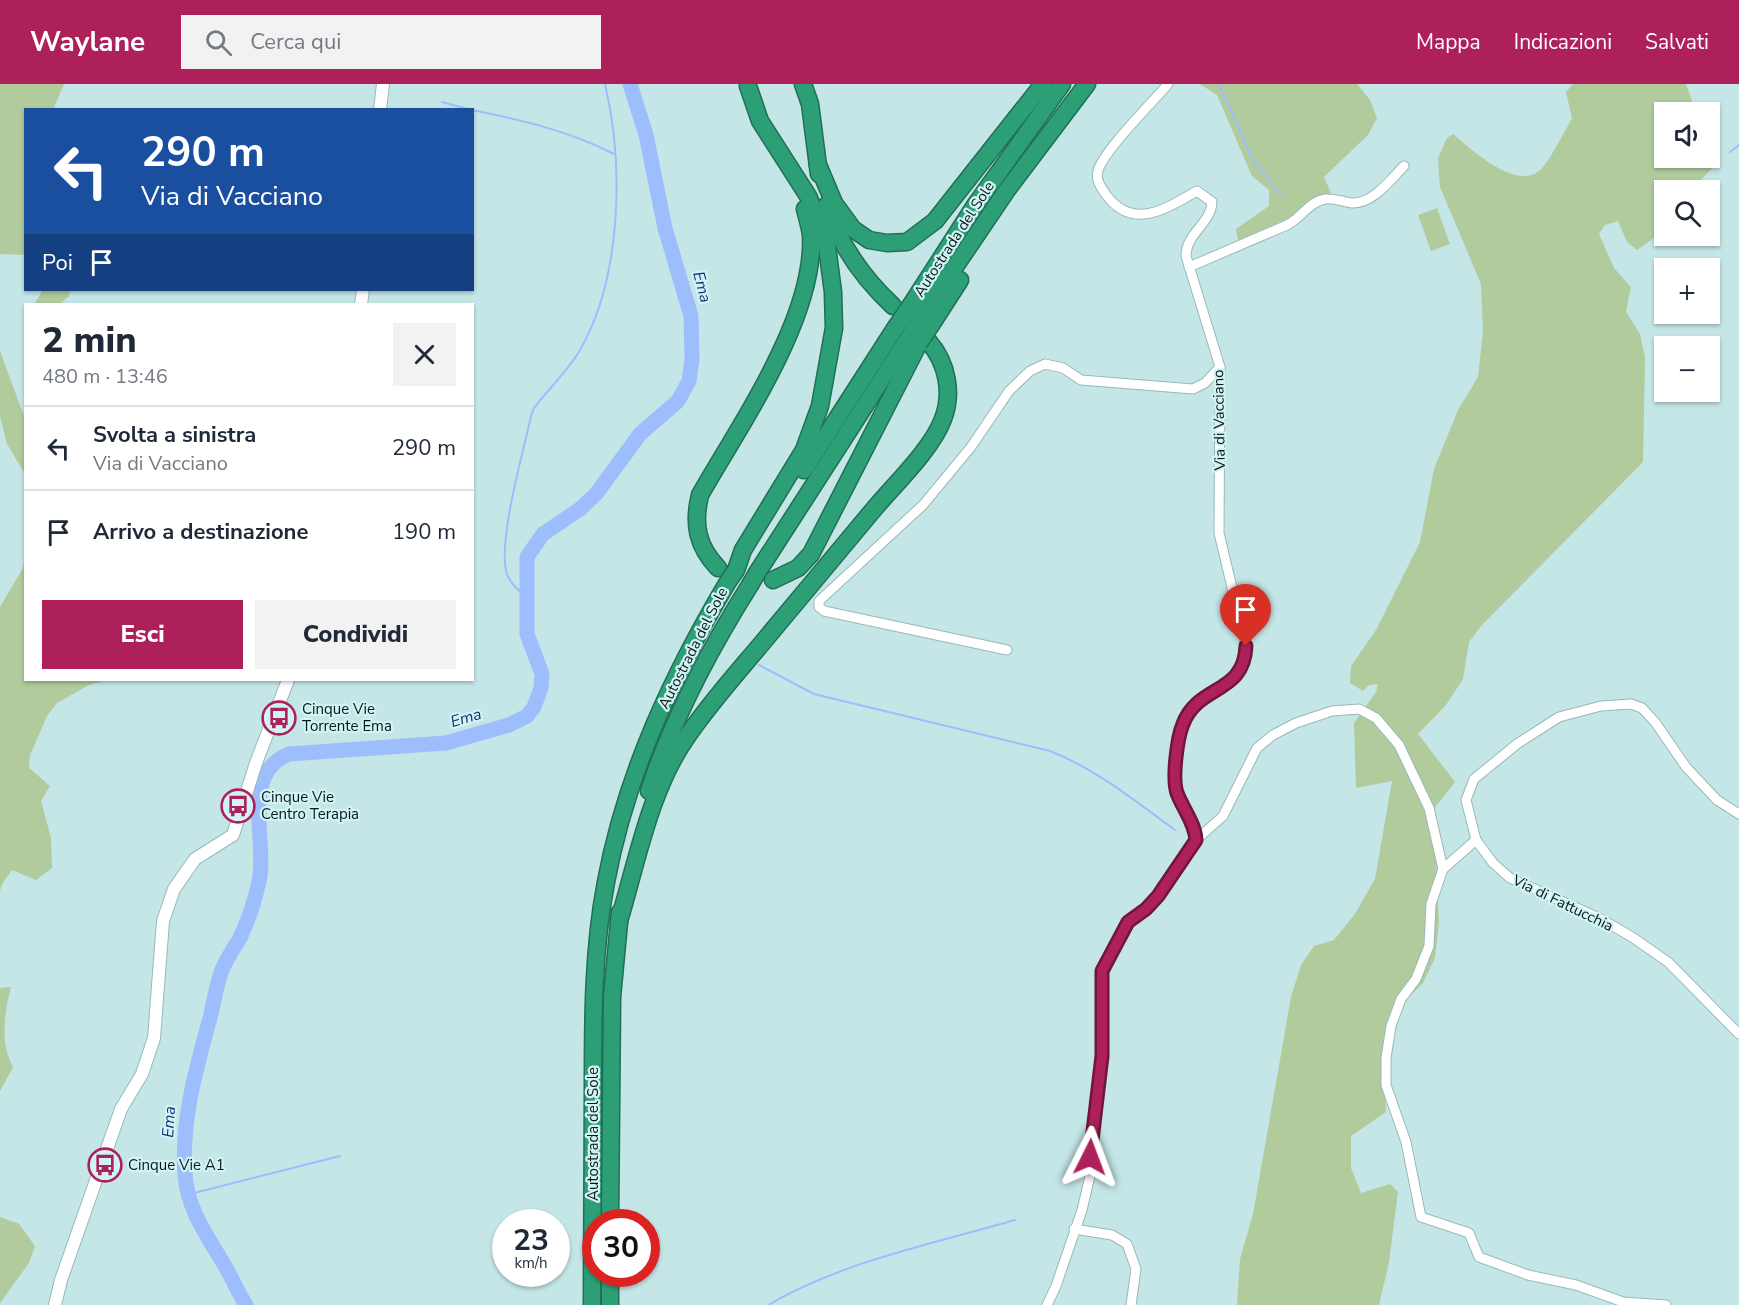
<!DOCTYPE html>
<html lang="it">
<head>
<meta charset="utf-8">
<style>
	:root { --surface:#fff; --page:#f2f2f3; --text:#1f2937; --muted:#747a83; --line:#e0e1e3; --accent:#ae205a }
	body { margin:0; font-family:"Nunito Sans",sans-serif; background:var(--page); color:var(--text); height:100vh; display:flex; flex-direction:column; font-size:22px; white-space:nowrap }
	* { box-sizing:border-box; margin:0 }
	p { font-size:20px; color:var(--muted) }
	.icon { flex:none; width:33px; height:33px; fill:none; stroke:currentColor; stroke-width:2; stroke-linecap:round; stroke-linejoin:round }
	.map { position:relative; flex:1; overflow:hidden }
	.sheet { position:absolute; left:24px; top:219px; width:450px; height:378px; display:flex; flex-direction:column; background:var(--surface); border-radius:0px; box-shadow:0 2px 4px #0004 }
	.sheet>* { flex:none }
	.top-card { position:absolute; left:24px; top:24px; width:450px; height:183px; border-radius:0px; box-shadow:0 2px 4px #0004; background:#1a4fa0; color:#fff; overflow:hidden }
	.controls { position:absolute; left:1654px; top:18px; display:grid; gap:12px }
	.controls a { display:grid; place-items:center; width:66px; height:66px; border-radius:0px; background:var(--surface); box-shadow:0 2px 4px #0004; font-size:30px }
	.speed { position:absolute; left:492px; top:1125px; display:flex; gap:12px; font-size:30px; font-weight:700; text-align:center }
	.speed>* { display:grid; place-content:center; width:78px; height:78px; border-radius:50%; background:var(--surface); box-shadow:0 2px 4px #0004; line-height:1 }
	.speed small { font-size:15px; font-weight:400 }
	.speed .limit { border:9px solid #d22; background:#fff; color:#111 }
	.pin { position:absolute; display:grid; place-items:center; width:51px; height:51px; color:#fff; margin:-62px -26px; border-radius:50% 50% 50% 0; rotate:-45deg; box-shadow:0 0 6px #0007 }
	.pin .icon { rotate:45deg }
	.me { position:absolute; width:66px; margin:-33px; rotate:3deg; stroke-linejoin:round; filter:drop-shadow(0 0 4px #0008) }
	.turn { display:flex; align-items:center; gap:21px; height:126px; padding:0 18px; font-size:27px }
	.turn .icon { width:78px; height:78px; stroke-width:2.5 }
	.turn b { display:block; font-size:42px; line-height:51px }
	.then { display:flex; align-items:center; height:57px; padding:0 18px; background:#0003; gap:12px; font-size:22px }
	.round { display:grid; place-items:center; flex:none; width:63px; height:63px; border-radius:0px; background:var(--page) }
	.summary { display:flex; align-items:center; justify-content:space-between; height:102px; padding:0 18px }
	h1 { font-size:36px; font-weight:800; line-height:45px }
	.primary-button { display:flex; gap:12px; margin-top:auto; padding:12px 18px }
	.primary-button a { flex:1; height:69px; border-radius:0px; background:var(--accent); color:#fff; font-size:24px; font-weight:800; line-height:69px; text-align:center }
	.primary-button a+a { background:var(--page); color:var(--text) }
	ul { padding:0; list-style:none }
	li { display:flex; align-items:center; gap:18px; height:84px; padding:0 18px; border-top:2px solid var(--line) }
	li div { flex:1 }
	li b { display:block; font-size:22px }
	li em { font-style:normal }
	header { display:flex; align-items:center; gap:36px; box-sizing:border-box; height:84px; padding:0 30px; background:var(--accent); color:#fff }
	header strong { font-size:28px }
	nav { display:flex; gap:33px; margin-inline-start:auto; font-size:21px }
	.search { width:420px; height:54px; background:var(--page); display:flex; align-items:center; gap:15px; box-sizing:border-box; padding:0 21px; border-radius:0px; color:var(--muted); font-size:22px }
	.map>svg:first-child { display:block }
	.green { fill:#b1cb9c }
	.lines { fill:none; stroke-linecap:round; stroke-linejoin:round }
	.stream { stroke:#9dbdfd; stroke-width:2 }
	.river { stroke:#9dbdfd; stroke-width:15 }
	.minor-casing { stroke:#98b9b9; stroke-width:11 }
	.tertiary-casing { stroke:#98b9b9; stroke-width:14 }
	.motorway-casing { stroke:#216f55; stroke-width:19 }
	.minor { stroke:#fff; stroke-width:9 }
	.tertiary { stroke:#fff; stroke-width:12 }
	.motorway { stroke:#2d9f76; stroke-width:16 }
	.motorway-bridge-casing { stroke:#216f55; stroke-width:19; stroke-linecap:butt }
	.motorway-bridge { stroke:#2d9f76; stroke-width:16 }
	.route-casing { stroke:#71153a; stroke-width:15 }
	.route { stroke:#ae205a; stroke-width:10 }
	.labels { text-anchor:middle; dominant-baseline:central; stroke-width:4.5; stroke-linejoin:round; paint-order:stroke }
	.street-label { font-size:15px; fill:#0a1717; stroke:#d1f3f4 }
	.poi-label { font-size:15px; fill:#0a1717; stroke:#d1f3f4; text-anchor:start }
	.water-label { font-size:16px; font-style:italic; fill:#15337b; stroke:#d1f3f4 }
</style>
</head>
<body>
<header>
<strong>Waylane</strong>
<div class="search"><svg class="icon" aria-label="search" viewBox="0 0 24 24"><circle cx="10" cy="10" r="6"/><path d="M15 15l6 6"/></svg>Cerca qui</div>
<nav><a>Mappa</a><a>Indicazioni</a><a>Salvati</a></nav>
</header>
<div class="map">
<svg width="1739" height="1221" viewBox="0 0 1739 1221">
	<rect width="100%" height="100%" fill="#c4e6e7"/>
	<g class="green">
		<polygon points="0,0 64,0 54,23 61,25 26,26 25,171 0,170"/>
		<polygon points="1200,0 1357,0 1370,16 1377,34 1368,51 1324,93 1331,109 1303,121 1294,132 1238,156 1236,145 1269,122 1269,106 1252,92 1217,11"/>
		<path d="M1573 0H1686L1696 28H1665V74H1710V55L1721 76 1690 106H1665V146L1637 166 1627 158 1618 137 1605 141 1599 150 1614 184 1631 203 1626 228 1640 250 1645 274 1643 378 1481 542 1469 558 1463 595 1446 621 1418 650 1455 698 1428 732 1436 774 1439 838 1435 874 1423 899 1405 917 1383 982 1386 1028 1351 1052V1084L1361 1109 1390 1100 1398 1108 1389 1178 1379 1221H1237L1240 1175 1253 1130 1291 913 1301 881 1314 862 1334 856 1355 830 1375 795 1392 697 1356 704 1354 639 1376 608 1378 600 1369 601 1363 607 1350 599 1351 582 1376 546 1420 458 1434 385 1458 326 1478 293 1483 246 1481 200 1440 103 1438 74 1447 54 1453 50C1472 66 1520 111 1543 83 1554 69 1563 50 1572 34L1566 8Z"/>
		<polygon points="1437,124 1450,160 1431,167 1418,131"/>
		<polygon points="43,206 71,206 69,212 60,220 34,220"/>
		<polygon points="0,267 25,335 25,390 7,360 0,332"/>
		<polygon points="25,471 26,596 107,596 89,601 57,619 47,632 30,671 29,684 50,702 41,717 51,754 52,784 36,796 12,786 2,800 0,807 0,523 23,484"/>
		<path d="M11 903C4 931 0 959 13 983L0 1007V904Z"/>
		<polygon points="0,1133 19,1140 35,1162 29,1179 0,1219"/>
	</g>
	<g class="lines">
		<g class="stream">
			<polyline points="1219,0 1253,76 1281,111"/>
			<polyline points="442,18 471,26"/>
			<path d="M472 26C522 36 569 47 614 70"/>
			<polyline points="1730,68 1739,61"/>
			<path d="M529 515C519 507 509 499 506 487 499 452 523 369 531 332L534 324C549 304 568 287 580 266 622 193 624 80 605 0"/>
			<path d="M759 581 814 610 1050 667C1096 685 1135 717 1175 746"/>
			<polyline points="190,1110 340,1072"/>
			<path d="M768 1221C844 1177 932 1160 1015 1136"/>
		</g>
		<path class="river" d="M246 1221C237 1207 231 1191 222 1177 206 1150 187 1124 185 1090 181 1037 196 985 210 934 214 918 216 901 222 886 227 874 234 864 240 854 248 837 255 816 259 798 268 758 239 690 289 670L446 659 509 641 527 632 534 623 541 604 542 590 527 550V473L543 450 580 425 596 410 640 350 678 317 689 297 692 275 691 232 665 144 646 51 630 0"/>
		<defs>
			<g id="minor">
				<path d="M1189 183 1287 141C1301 134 1309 118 1325 115 1333 114 1344 118 1352 119 1373 120 1391 95 1404 82"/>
				<polyline points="1007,566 824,527 819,523 819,517 923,421 971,363 1009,307 1030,287 1045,280 1063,284 1081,296 1193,305 1205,299 1220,283"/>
				<polyline points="1739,730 1717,716 1686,683 1655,638 1642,624 1631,620 1601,622 1559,633 1517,660 1474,695 1466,716 1476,756 1493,779 1510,794 1599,834 1632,853 1668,878 1739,950"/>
				<polyline points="1196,756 1223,732 1257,664 1273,651 1296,639 1332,627 1359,625 1376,634 1399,661 1429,724 1443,785"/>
				<polyline points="1476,756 1443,785 1431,820 1429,862 1416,895 1401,915 1391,942 1386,974 1386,1001 1406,1058 1421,1133 1469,1149 1479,1173 1528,1191 1576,1201 1623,1218 1666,1221"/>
				<polyline points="1074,1145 1112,1151 1127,1160 1136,1185 1131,1221"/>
				<path d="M1047 1221 1056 1202 1082 1126 1090 1092V1055L1102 972V887L1128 838 1146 826 1158 812 1196 756C1195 739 1183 725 1177 709 1172 695 1177 654 1183 640 1198 600 1245 611 1246 562L1219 449 1220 283 1186 172C1186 149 1211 140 1212 118L1197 107C1167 124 1134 147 1107 112 1102 105 1095 96 1098 87 1103 67 1153 18 1168 0"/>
			</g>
			<g id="tertiary">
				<polyline points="380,26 383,0"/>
				<polyline points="361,220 363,206"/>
				<polyline points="55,1221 61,1196 121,1025 142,990 154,954 163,837 174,805 195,775 233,751 256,679 288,596"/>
			</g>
			<g id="motorway">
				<polyline points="803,0 810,20 819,90"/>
				<polyline points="818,81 834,119 853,145 869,156 887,159 907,158 935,137 1043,0"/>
				<path d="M827 121C839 160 863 194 893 222"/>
				<polyline points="911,221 976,120 1062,0"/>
				<polyline points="923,230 1007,106 1087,0"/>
				<polyline points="931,241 960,196"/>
				<polyline points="804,386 896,243"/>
				<path d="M718 484C697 462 693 440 700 411 739 342 816 233 811 151 810 143 807 133 805 125"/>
				<polyline points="736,486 743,466 804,366 820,322 834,244 833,208 826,155 808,112 760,37 748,2"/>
				<polyline points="757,489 911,250"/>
				<polyline points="773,496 798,484 811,470 919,259"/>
				<path d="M649 707C673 634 709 566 750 501"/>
				<path d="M619 837C637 777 650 706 686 654 709 620 737 589 763 558 800 514 837 469 874 425 895 400 932 365 943 335 953 309 947 279 929 258"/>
				<polyline points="610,1138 612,913 620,828"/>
				<polyline points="610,1190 610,1221"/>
				<path d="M592 1221C592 1148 593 1075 593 1002 593 934 593 865 606 798 626 690 673 590 729 496"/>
			</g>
		</defs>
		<use href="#minor" class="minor-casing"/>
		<use href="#tertiary" class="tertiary-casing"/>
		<use href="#motorway" class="motorway-casing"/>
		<use href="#minor" class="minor"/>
		<use href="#tertiary" class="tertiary"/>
		<use href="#motorway" class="motorway"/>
		<defs>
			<g id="motorway-bridge">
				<polyline points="896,243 911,221"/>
				<polyline points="911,250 923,230"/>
				<polyline points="919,259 931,241"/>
				<polyline points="729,496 736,486"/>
				<polyline points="750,501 757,489"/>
			</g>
		</defs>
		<use href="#motorway-bridge" class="motorway-bridge-casing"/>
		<use href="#motorway-bridge" class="motorway-bridge"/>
	</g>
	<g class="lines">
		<defs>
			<path id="route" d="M1090 1073 1102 972V887L1128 838 1146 825 1158 812 1196 756C1195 739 1183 725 1177 709 1172 695 1177 654 1183 640 1198 600 1244 611 1246 562"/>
		</defs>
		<use href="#route" class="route-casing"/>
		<use href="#route" class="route"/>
	</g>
	<defs>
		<symbol id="bus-ring" viewBox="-11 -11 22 22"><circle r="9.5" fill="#d1f3f4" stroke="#ae205a" stroke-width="1.5"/><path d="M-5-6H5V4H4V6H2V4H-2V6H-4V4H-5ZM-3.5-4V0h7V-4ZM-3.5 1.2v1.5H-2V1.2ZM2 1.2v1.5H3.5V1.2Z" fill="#ae205a"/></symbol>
	</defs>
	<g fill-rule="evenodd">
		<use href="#bus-ring" x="260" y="615" width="38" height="38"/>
		<use href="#bus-ring" x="219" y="703" width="38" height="38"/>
		<use href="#bus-ring" x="86" y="1062" width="38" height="38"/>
	</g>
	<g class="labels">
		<g class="street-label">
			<text transform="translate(954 155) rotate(-57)">Autostrada del Sole</text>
			<text transform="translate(1219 336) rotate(-91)">Via di Vacciano</text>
			<text transform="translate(693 564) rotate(-63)">Autostrada del Sole</text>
			<text transform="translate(1563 819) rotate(26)">Via di Fattucchia</text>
			<text transform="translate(593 1050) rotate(-90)">Autostrada del Sole</text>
		</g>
		<g class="poi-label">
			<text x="302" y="625">Cinque Vie<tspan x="302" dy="17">Torrente Ema</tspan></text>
			<text x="261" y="713">Cinque Vie<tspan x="261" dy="17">Centro Terapia</tspan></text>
			<text x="128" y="1081">Cinque Vie A1</text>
		</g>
		<g class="water-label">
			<text transform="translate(702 203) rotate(75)">Ema</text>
			<text transform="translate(466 634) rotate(-16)">Ema</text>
			<text transform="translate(169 1038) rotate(-86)">Ema</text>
		</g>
	</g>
</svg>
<div class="controls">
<a><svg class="icon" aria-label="sound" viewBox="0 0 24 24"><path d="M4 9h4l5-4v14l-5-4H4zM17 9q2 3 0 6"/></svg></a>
<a><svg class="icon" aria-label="search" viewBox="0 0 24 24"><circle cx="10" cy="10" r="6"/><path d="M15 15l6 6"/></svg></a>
<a>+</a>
<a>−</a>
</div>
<div class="speed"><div>23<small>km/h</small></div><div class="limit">30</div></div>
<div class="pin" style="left:1246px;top:562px;background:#d93025"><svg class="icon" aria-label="arrive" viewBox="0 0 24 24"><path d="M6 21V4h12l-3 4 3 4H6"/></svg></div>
<svg class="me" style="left:1090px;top:1073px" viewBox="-20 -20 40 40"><path d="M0-17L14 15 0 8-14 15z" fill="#ae205a" stroke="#fff" stroke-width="4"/></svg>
<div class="top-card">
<div class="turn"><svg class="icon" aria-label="left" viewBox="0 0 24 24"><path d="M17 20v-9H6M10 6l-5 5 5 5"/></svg><div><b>290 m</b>Via di Vacciano</div></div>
<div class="then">Poi<svg class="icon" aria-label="arrive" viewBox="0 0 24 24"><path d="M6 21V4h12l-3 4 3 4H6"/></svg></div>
</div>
<section class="sheet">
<div class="summary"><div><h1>2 min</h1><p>480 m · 13:46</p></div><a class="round"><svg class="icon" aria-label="close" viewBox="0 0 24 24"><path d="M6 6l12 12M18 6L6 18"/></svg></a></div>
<ul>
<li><svg class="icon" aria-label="left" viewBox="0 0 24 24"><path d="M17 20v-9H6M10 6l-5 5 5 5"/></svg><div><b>Svolta a sinistra</b><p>Via di Vacciano</p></div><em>290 m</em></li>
<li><svg class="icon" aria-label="arrive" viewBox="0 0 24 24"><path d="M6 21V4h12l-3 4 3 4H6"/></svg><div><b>Arrivo a destinazione</b></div><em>190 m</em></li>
</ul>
<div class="primary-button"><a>Esci</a><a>Condividi</a></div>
</section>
</div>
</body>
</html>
